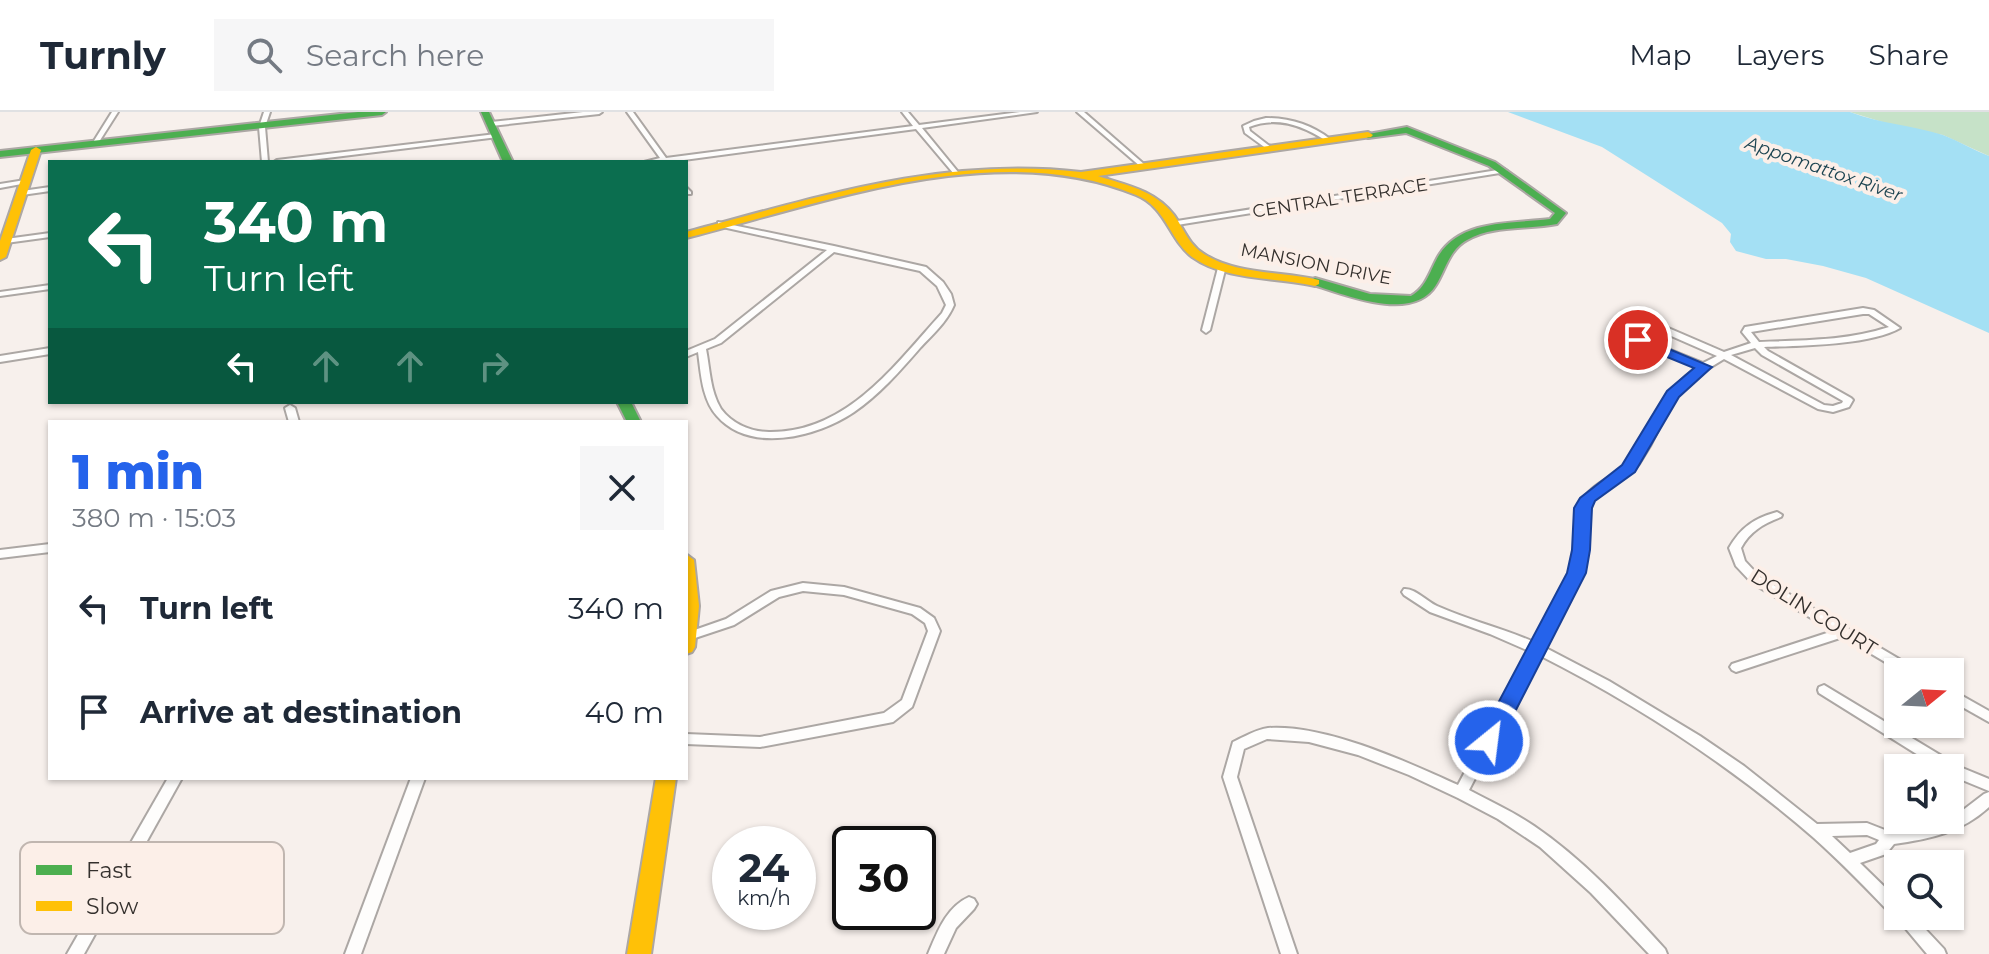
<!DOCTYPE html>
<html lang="en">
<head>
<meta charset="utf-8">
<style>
	:root { --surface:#fff; --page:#f6f6f7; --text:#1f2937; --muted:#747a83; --line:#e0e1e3; --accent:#2563eb }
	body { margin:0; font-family:Montserrat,sans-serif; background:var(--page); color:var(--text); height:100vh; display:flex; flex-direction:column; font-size:30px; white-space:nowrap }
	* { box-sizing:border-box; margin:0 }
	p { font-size:26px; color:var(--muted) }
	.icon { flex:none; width:44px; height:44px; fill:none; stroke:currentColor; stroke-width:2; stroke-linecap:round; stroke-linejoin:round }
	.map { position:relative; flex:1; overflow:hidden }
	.drawer { position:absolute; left:48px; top:308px; width:640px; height:360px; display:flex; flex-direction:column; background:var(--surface); border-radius:0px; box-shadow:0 2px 6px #0004 }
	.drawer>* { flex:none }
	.hud { position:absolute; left:48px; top:48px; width:640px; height:244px; border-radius:0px; box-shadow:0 2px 6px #0004; background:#0b6e4f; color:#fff; overflow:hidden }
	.needle { width:52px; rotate:72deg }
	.fabs { position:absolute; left:1884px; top:546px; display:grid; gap:16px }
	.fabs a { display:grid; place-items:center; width:80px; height:80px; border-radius:0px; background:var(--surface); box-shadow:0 2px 6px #0004; font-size:40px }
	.speed { position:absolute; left:712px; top:714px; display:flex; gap:16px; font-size:40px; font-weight:700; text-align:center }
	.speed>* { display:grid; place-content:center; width:104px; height:104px; border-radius:50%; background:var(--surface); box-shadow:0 2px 6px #0004; line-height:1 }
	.speed small { font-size:20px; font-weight:400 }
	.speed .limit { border:4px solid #111; border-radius:12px; background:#fff; color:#111 }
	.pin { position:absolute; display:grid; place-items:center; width:68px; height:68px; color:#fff; margin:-34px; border:4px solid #fff; border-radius:50%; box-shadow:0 2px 8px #0007 }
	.me { position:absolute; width:88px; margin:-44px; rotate:29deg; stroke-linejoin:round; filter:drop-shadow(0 0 6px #0008) }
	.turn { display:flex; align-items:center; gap:28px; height:168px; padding:0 24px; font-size:36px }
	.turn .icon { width:104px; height:104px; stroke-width:2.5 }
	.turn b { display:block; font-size:56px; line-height:68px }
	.lanes { display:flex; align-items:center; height:76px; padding:0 24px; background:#0003; justify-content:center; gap:40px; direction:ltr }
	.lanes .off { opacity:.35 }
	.round { display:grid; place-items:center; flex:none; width:84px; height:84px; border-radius:0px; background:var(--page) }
	.head { display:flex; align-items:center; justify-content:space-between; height:136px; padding:0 24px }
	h1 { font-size:48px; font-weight:800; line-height:60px; color:var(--accent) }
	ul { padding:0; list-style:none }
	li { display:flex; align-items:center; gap:24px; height:104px; padding:0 24px }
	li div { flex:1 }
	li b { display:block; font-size:30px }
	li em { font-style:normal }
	header { display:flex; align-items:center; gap:48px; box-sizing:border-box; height:112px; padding:0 40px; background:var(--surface); border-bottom:2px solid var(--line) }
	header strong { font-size:38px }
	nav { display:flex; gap:44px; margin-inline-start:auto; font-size:28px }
	.search { width:560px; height:72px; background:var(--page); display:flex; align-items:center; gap:20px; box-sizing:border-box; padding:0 28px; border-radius:0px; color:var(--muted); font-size:30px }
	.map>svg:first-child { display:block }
	.green { fill:#c6e2c8 }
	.water { fill:#a4e0f4 }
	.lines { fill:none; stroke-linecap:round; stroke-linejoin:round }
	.street-casing { stroke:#aca7a4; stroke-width:4 }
	.fast-casing { stroke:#aca7a4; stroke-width:4 }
	.slow-casing { stroke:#aca7a4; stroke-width:4 }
	.street { fill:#fefdfc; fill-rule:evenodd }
	.fast { fill:#4caf50; fill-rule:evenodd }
	.slow { fill:#ffc107; fill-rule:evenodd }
	.route { fill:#2563eb; stroke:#184099; stroke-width:2 }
	.labels { text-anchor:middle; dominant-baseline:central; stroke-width:8; stroke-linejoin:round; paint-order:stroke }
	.far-water-label { font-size:18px; font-style:italic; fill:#1c4451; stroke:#fcefe8 }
	.far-street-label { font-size:18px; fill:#34302d; stroke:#fcefe8 }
	.street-label { font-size:20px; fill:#34302d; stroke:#fcefe8 }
	.key { fill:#fcefe8; stroke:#c0b6b0; stroke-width:2 }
	.key-label { font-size:22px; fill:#34302d }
</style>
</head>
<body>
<header>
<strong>Turnly</strong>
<div class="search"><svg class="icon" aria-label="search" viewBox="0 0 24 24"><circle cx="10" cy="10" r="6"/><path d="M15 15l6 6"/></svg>Search here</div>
<nav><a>Map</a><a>Layers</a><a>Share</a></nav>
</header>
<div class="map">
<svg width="1989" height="842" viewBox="0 0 1989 842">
	<rect width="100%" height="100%" fill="#f7f0ec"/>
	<polygon class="green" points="1850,0 1989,0 1989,44 1943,23 1895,14"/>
	<path class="water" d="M1508 0H1850C1881 12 1912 13 1943 23 1959 29 1973 38 1989 44V221L1866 166 1823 154 1786 147H1766L1736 139 1730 130 1731 122 1722 111 1602 35Z"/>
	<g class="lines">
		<defs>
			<g id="street">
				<polygon points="112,0 118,0 97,33 93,33 92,32"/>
				<polygon points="264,0 270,0 265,15 268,50 262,50 259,15"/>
				<polygon points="583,0 602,0 599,2 491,14 488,12 491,10"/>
				<polygon points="627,0 633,0 666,46 913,14 902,0 908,0 919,13 1020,0 1037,0 922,16 958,60 958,62 954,62 916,17 669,50 644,50 660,46"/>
				<polygon points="1077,0 1084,0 1145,53 1145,55 1141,55"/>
				<path d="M1266 6C1290 6 1312 13 1330 27L1325 28C1301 13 1276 4 1249 15L1250 19 1272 36 1267 37 1245 21 1243 14 1254 9Z"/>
				<polygon points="496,22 499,24 498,25 294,50 274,50 277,48"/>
				<polygon points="1504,57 1507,59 1506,60 1177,113 1173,111 1177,109"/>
				<polygon points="25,68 28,70 27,71 0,76 0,72"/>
				<polygon points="50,75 50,79 22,83 18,81 22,79"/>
				<polygon points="686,75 691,80 691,82 686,82"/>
				<path d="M718 110 834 134 926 155 943 170 951 182 954 193C947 210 932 223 920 236 900 259 879 283 854 300 817 325 750 342 717 304 702 287 701 262 698 240L686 245V239L715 227 827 138 718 114ZM834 140 920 159 937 174 946 193 942 201C895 253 847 321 769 320 751 320 732 312 721 297 710 279 710 257 706 237L721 231Z"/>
				<polygon points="50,121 50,125 6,131 2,129 6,127"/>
				<polygon points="1219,152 1226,154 1210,218 1206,221 1202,218"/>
				<polygon points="50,173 50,177 0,184 0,180"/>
				<path d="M1863 196 1874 198 1900 216C1871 233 1799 234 1764 235L1768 239 1851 286 1853 288 1849 295 1833 300 1818 297 1724 247 1706 258 1685 274 1671 292 1650 334 1639 352 1627 363 1601 379 1592 389 1586 411 1582 461 1544 535 1609 569 1700 624 1744 654 1817 712 1867 711 1890 720 1919 716 1950 708 1984 682 1989 680V695C1962 720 1930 727 1894 732L1886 742 1860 751 1898 788V804H1913L1944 837 1946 842H1927L1896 805 1893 804C1867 777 1842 751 1814 726 1731 654 1638 593 1539 543L1469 678C1491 690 1514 700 1534 714 1584 748 1625 793 1665 837L1667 842H1649L1591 781 1540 735 1498 707 1458 686 1409 663 1358 643 1309 630 1267 627 1244 637 1237 665 1297 842H1281L1223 665 1233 630C1244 625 1257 617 1268 616 1325 612 1407 650 1458 673L1529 539 1490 522 1430 500 1404 483 1402 480 1404 477C1415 476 1426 489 1437 494 1468 508 1502 516 1534 530 1544 510 1564 480 1571 459 1578 438 1570 414 1580 393 1590 370 1615 366 1630 349 1644 333 1650 313 1660 295 1669 279 1682 266 1697 255L1635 230V226H1641L1703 251 1717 244 1653 216V212H1659L1724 240 1751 231 1742 220 1745 215ZM1863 202H1869L1889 215C1847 229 1803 228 1759 230L1751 220ZM1755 236 1762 243 1843 289 1842 291 1833 294 1824 293 1731 243ZM1867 723 1879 728 1876 732 1850 741 1832 724Z"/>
				<polygon points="50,236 50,242 0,250 0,244"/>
				<polygon points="290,293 295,296 299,310 289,310 285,296"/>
				<path d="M1777 400 1782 403 1781 405C1763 412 1750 419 1741 436L1745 449 1760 465 1916 557 1918 560H1902L1843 525 1736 560 1732 558 1730 555 1732 552 1833 519 1752 471 1736 454 1729 436C1741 415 1755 406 1777 400Z"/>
				<polygon points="50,432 50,440 0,446 0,438"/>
				<polygon points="803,471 844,475 920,496 934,506 940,519 912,595 893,610 888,611 760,635 686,632 686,622 760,625 884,601 902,588 928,519 925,511 912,502 844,483 803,479 779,485 734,513 686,529 686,521 726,507 771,479"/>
				<polygon points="1824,573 1960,655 1989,667 1989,679 1950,663 1950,656 1939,656 1819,581 1818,578 1819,575"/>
				<polygon points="1950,577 1989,599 1989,610 1950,588"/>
				<polygon points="168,666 182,666 84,842 67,842"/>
				<polygon points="411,666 425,666 361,842 345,842"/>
				<path d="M969 785 974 787 977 792 974 797 956 816 944 842H928C937 821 946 795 969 785Z"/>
			</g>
			<g id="fast">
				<polygon points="358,0 386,0 382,3 0,45 0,39"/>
				<polygon points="481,0 489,0 513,50 503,50"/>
				<path d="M1407 15 1495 50 1566 101 1557 112C1528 118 1492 113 1467 128 1449 138 1446 157 1436 173 1413 211 1345 183 1311 172V168L1315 166 1370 182 1411 184C1427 175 1430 158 1439 143 1462 107 1512 112 1550 107L1555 101 1489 54 1406 21 1368 26 1363 23Z"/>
				<polygon points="617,290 631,290 641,310 627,310"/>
			</g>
			<g id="slow">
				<path d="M1368 20 1373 23 1371 25 1098 64C1126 73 1155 78 1174 103 1184 117 1189 133 1204 142 1237 163 1282 159 1319 168V172L1315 174C1277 165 1225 169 1192 145 1169 127 1166 95 1136 83 996 25 825 91 686 126V120C818 85 942 44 1081 60Z"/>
				<polygon points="36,35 41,38 6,145 0,148 0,129 31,38"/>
				<polygon points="686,442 694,448 699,494 695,535 692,540 686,542"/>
				<polygon points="656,666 676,666 651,842 627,842"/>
			</g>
		</defs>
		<use href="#street" class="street-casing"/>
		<use href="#fast" class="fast-casing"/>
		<use href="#slow" class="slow-casing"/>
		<use href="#street" class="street"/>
		<use href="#fast" class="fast"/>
		<use href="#slow" class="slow"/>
	</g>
	<polygon class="route" points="1638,224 1712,255 1679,285 1635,360 1595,389 1592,396 1590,438 1586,461 1497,635 1489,638 1481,635 1478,629 1567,461 1572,438 1574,396 1580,386 1622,353 1667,279 1694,256 1633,231 1633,225"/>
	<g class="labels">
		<g class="far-water-label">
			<text transform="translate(1824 57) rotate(19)">Appomattox River</text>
		</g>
		<g class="far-street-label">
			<text transform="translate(1340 86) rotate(-9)">CENTRAL TERRACE</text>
			<text transform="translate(1316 152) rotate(11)">MANSION DRIVE</text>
		</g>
		<g class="street-label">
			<text transform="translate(1814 500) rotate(32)">DOLIN COURT</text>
		</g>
	</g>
	<rect x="20" y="730" width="264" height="92" rx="12" class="key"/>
	<rect x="36" y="753" width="36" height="10" fill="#4caf50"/>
	<rect x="36" y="789" width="36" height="10" fill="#ffc107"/>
	<g class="key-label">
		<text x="86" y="766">Fast</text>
		<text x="86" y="802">Slow</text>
	</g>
</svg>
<div class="fabs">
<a><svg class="needle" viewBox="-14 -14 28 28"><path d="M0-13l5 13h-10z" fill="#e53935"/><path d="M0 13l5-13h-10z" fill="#747a83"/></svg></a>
<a><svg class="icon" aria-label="sound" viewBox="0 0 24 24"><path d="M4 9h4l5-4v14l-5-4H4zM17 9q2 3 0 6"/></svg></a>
<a><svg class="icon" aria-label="search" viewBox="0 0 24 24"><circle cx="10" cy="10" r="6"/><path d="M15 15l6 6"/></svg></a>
</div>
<div class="speed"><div>24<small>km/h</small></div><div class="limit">30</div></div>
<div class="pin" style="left:1638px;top:228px;background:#d93025"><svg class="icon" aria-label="arrive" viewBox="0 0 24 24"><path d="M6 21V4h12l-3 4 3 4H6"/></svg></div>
<svg class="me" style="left:1489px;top:629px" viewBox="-20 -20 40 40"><circle r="17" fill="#2563eb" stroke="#fff" stroke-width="3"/><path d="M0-11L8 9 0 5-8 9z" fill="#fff"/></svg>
<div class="hud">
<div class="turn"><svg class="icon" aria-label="left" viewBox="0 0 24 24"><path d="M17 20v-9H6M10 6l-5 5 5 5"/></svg><div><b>340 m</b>Turn left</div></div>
<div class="lanes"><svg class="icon" aria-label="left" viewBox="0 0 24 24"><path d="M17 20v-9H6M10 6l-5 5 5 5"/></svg><svg class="icon off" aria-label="ahead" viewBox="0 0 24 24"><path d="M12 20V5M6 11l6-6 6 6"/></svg><svg class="icon off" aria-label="ahead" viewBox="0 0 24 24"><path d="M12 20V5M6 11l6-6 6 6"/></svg><svg class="icon off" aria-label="right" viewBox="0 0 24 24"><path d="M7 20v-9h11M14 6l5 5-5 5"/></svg></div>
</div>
<section class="drawer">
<div class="head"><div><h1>1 min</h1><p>380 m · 15:03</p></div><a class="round"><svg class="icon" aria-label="close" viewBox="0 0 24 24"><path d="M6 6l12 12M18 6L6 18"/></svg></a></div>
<ul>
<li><svg class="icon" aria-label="left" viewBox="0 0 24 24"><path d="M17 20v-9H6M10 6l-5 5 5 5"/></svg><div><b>Turn left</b></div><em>340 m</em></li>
<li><svg class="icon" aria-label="arrive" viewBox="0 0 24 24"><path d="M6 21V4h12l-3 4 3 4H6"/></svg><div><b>Arrive at destination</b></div><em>40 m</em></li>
</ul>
</section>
</div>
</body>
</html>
